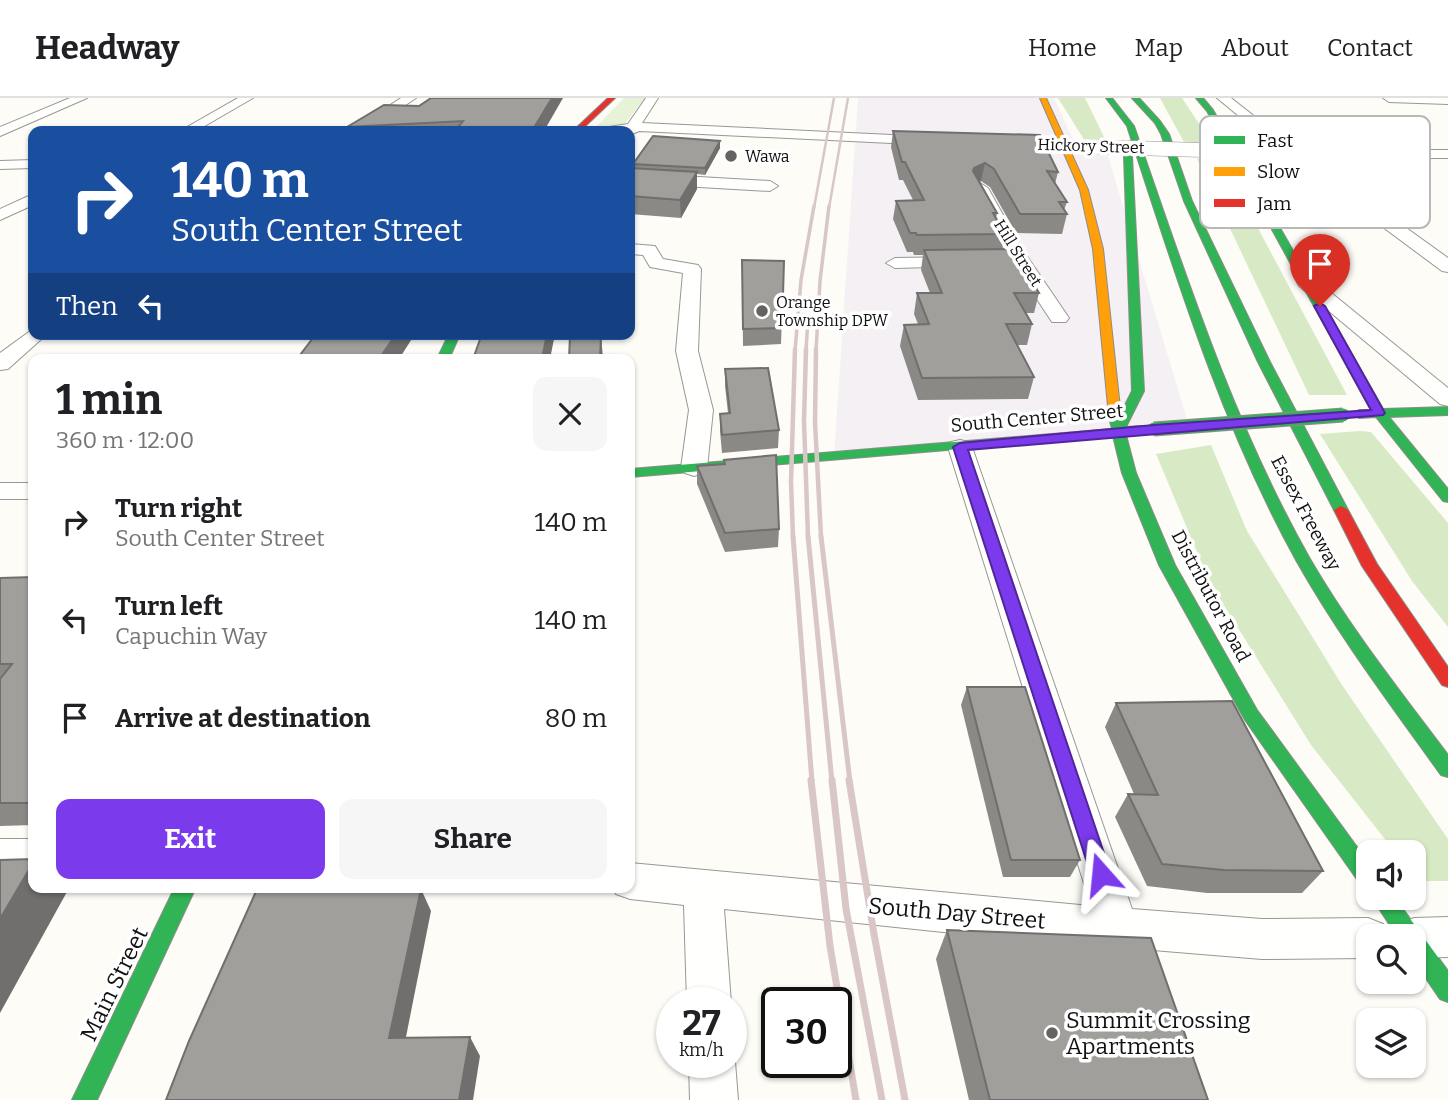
<!DOCTYPE html>
<html lang="en">
<head>
<meta charset="utf-8">
<style>
	:root { --surface:#fff; --page:#f6f6f6; --text:#202124; --muted:#757577; --line:#e0e0e0; --accent:#7c3aed }
	body { margin:0; font-family:Bitter,serif; background:var(--page); color:var(--text); height:100vh; display:flex; flex-direction:column; font-size:26px; white-space:nowrap }
	* { box-sizing:border-box; margin:0 }
	p { font-size:23px; color:var(--muted) }
	.icon { flex:none; width:38px; height:38px; fill:none; stroke:currentColor; stroke-width:2; stroke-linecap:round; stroke-linejoin:round }
	.map { position:relative; flex:1; overflow:hidden }
	.panel { position:absolute; left:28px; top:256px; width:607px; height:539px; display:flex; flex-direction:column; background:var(--surface); border-radius:14px; box-shadow:0 2px 5px #0004 }
	.panel>* { flex:none }
	.banner { position:absolute; left:28px; top:28px; width:607px; height:214px; border-radius:14px; box-shadow:0 2px 5px #0004; background:#1a4fa0; color:#fff; overflow:hidden }
	.tools { position:absolute; left:1356px; top:742px; display:grid; gap:14px }
	.tools a { display:grid; place-items:center; width:70px; height:70px; border-radius:14px; background:var(--surface); box-shadow:0 2px 5px #0004; font-size:35px }
	.speed { position:absolute; left:656px; top:889px; display:flex; gap:14px; font-size:35px; font-weight:700; text-align:center }
	.speed>* { display:grid; place-content:center; width:91px; height:91px; border-radius:50%; background:var(--surface); box-shadow:0 2px 5px #0004; line-height:1 }
	.speed small { font-size:18px; font-weight:400 }
	.speed .limit { border:4px solid #111; border-radius:10px; background:#fff; color:#111 }
	.pin { position:absolute; display:grid; place-items:center; width:60px; height:60px; color:#fff; margin:-72px -30px; border-radius:50% 50% 50% 0; rotate:-45deg; box-shadow:0 0 7px #0007 }
	.pin .icon { rotate:45deg }
	.me { position:absolute; width:77px; margin:-38px; rotate:342deg; stroke-linejoin:round; filter:drop-shadow(0 0 5px #0008) }
	.turn { display:flex; align-items:center; gap:24px; height:147px; padding:0 28px; font-size:32px }
	.turn .icon { width:91px; height:91px; stroke-width:2.5 }
	.turn b { display:block; font-size:49px; line-height:60px }
	.then { display:flex; align-items:center; height:66px; padding:0 28px; background:#0003; gap:14px; font-size:26px }
	.round { display:grid; place-items:center; flex:none; width:74px; height:74px; border-radius:14px; background:var(--page) }
	.overview { display:flex; align-items:center; justify-content:space-between; height:119px; padding:0 28px }
	h1 { font-size:42px; font-weight:700; line-height:52px }
	.button { display:flex; gap:14px; margin-top:auto; padding:14px 28px }
	.button a { flex:1; height:80px; border-radius:14px; background:var(--accent); color:#fff; font-size:28px; font-weight:700; line-height:80px; text-align:center }
	.button a+a { background:var(--page); color:var(--text) }
	ul { padding:0; list-style:none }
	li { display:flex; align-items:center; gap:21px; height:98px; padding:0 28px }
	li div { flex:1 }
	li b { display:block; font-size:26px }
	li em { font-style:normal }
	header { display:flex; align-items:center; gap:42px; box-sizing:border-box; height:98px; padding:0 35px; background:var(--surface); border-bottom:2px solid var(--line) }
	header strong { font-size:33px }
	nav { display:flex; gap:38px; margin-inline-start:auto; font-size:24px }
	.map>svg:first-child { display:block }
	.industrial { fill:#f5f0f3 }
	.green { fill:#e7f3d7 }
	.forest { fill:#d8eac5 }
	.lines { fill:none; stroke-linecap:round; stroke-linejoin:round }
	.street-casing { stroke:#979795; stroke-width:2 }
	.fast-casing { stroke:#8e8d8b; stroke-width:2 }
	.slow-casing { stroke:#8e8d8b; stroke-width:2 }
	.jam-casing { stroke:#8e8d8b; stroke-width:2 }
	.street { fill:#fffffe; fill-rule:evenodd }
	.fast { fill:#30b455; fill-rule:evenodd }
	.slow { fill:#ff9f0a; fill-rule:evenodd }
	.jam { fill:#e5322d; fill-rule:evenodd }
	.rail-far4 { stroke:#d9c6c7; stroke-width:2.5 }
	.rail-far3 { stroke:#d9c6c7; stroke-width:3.5 }
	.rail-far2 { stroke:#d9c6c7; stroke-width:4.5 }
	.rail-far1 { stroke:#d9c6c7; stroke-width:5 }
	.rail { stroke:#d9c6c7; stroke-width:7 }
	.street-bridge-casing { stroke:#979795; stroke-width:15; stroke-linecap:butt }
	.fast-bridge-casing { stroke:#8e8d8b; stroke-width:15; stroke-linecap:butt }
	.street-bridge { stroke:#fffffe; stroke-width:14 }
	.fast-bridge { stroke:#30b455; stroke-width:13 }
	.wall { fill:#8a8986 }
	.shaded-wall { fill:#716f6d }
	.building { fill:#a19f9c; stroke:#716f6d; stroke-width:2 }
	.route { fill:#7c3aed; stroke:#51269a; stroke-width:2 }
	.poi-dot { fill:#646362; stroke:#fff; stroke-width:2.5 }
	.labels { text-anchor:middle; dominant-baseline:central; stroke-width:7; stroke-linejoin:round; paint-order:stroke }
	.far-street-label { font-size:16px; fill:#111; stroke:#fff }
	.far-poi-label { font-size:16px; fill:#111; stroke:#fff; text-anchor:start }
	.street-label { font-size:19px; fill:#111; stroke:#fff }
	.near-street-label { font-size:23px; fill:#111; stroke:#fff }
	.near-poi-label { font-size:23px; fill:#111; stroke:#fff; text-anchor:start }
	.key { fill:#fff; stroke:#b8b8b8; stroke-width:2 }
	.key-label { font-size:19px; fill:#111 }
</style>
</head>
<body>
<header>
<strong>Headway</strong>
<nav><a>Home</a><a>Map</a><a>About</a><a>Contact</a></nav>
</header>
<div class="map">
<svg width="1448" height="1002" viewBox="0 0 1448 1002">
	<rect width="100%" height="100%" fill="#fdfcf7"/>
	<polygon class="industrial" points="858,0 1054,0 1075,46 1105,48 1189,328 834,359"/>
	<polygon class="green" points="624,0 645,0 623,28 602,31 596,29"/>
	<g class="forest">
		<polygon points="1058,0 1085,0 1106,43 1085,43"/>
		<polygon points="1160,0 1182,0 1213,47 1185,46"/>
		<polygon points="1197,61 1221,61 1347,297 1309,297"/>
		<polygon points="1360,333 1371,334 1448,425 1448,529 1412,483 1320,336"/>
		<polygon points="1211,347 1247,433 1342,587 1448,741 1448,783 1418,783 1414,778 1414,754 1395,754 1311,647 1210,485 1156,356"/>
	</g>
	<g class="lines">
		<defs>
			<g id="street">
				<polygon points="70,0 87,0 0,38 0,29"/>
				<polygon points="238,0 253,0 196,33 180,33"/>
				<polygon points="401,0 416,0 367,33 351,33"/>
				<polygon points="646,0 658,0 642,25 933,39 940,43 933,47 639,33 630,37 630,33 601,33 603,30 628,26"/>
				<polygon points="1217,0 1231,0 1297,52 1448,52 1448,60 1309,60 1448,160 1448,174 1442,173 1290,60 1197,55 1195,52 1202,48 1279,51"/>
				<polygon points="1383,0 1448,0 1448,6 1389,4"/>
				<polygon points="1003,41 1098,45 1105,49 1098,53 998,48 996,45"/>
				<polygon points="33,62 33,70 0,71 0,63"/>
				<polygon points="630,75 770,83 778,88 770,93 630,85"/>
				<polygon points="980,85 988,90 1022,151 1069,220 1066,224 1052,224 1004,151 972,90"/>
				<polygon points="33,96 33,107 0,122 0,111"/>
				<polygon points="630,146 655,148 663,161 698,167 701,171 698,253 713,312 707,370 703,375 694,378 685,375 681,370 689,312 676,253 683,175 650,169 643,157 630,156"/>
				<polygon points="961,159 970,164 967,168 895,170 886,165 895,160"/>
				<polygon points="1306,178 1313,180 1448,290 1448,308 1440,306 1299,188 1297,184 1299,180"/>
				<polygon points="33,231 33,236 47,236 8,271 0,272 0,255"/>
				<polygon points="960,342 969,344 972,349 1132,811 1262,821 1368,820 1383,826 1388,838 1368,838 1368,860 1262,861 972,837 724,811 731,905 687,905 684,807 630,801 616,796 613,789 630,789 630,765 1091,808 948,349 951,344"/>
				<rect x="0" y="385" width="33" height="16"/>
				<rect x="0" y="741" width="33" height="34"/>
				<polygon points="1448,819 1448,859 1414,860 1414,838 1394,838 1399,826 1414,820"/>
				<polygon points="732,956 735,964 738,1002 690,1002 689,964 732,964"/>
			</g>
			<g id="fast">
				<path d="M1106 0H1112L1134 28C1185 175 1233 325 1310 461 1350 530 1400 593 1448 657V679L1441 677C1391 607 1338 537 1296 462 1221 326 1175 175 1127 28Z"/>
				<polygon points="1132,0 1139,0 1160,23 1169,36 1192,103 1270,264 1348,412 1346,415 1336,415 1334,412 1258,264 1184,103 1161,36 1155,25"/>
				<polygon points="1196,0 1203,0 1213,12 1383,311 1448,309 1448,317 1389,319 1448,391 1448,404 1443,403 1376,319 1359,320 1353,316 1359,312 1371,312 1207,13"/>
				<polygon points="1128,56 1132,58 1144,293 1126,329 1141,328 1147,332 1141,336 1126,337 1136,375 1175,467 1257,612 1368,764 1368,790 1361,787 1245,622 1159,467 1122,375 1113,338 630,379 630,371 1112,331 1109,319 1115,315 1120,317 1132,293 1124,58"/>
				<polygon points="449,236 460,236 449,261 437,261"/>
				<polygon points="175,789 196,789 97,1002 72,1002"/>
				<polygon points="1372,800 1395,800 1448,873 1448,904 1440,901 1414,863 1414,838 1397,838"/>
			</g>
			<polygon id="slow" points="1040,0 1046,0 1088,92 1103,151 1121,319 1115,323 1109,319 1093,151 1080,92"/>
			<g id="jam">
				<polygon points="608,0 615,0 580,33 573,33"/>
				<polygon points="1341,408 1348,412 1377,466 1448,569 1448,589 1442,587 1362,468 1334,412"/>
			</g>
		</defs>
		<use href="#street" class="street-casing"/>
		<use href="#fast" class="fast-casing"/>
		<use href="#slow" class="slow-casing"/>
		<use href="#jam" class="jam-casing"/>
		<use href="#street" class="street"/>
		<use href="#fast" class="fast"/>
		<use href="#slow" class="slow"/>
		<use href="#jam" class="jam"/>
		<g class="rail-far4">
			<polyline points="814,110 834,0"/>
			<polyline points="829,110 848,0"/>
		</g>
		<g class="rail-far3">
			<polyline points="795,253 801,182 814,108"/>
			<polyline points="806,253 808,220"/>
			<polyline points="816,253 820,183 829,108"/>
		</g>
		<g class="rail-far2">
			<polyline points="806,251 804,323 808,439"/>
			<polyline points="816,251 815,324 821,439"/>
			<polyline points="793,439 791,384 795,251"/>
		</g>
		<g class="rail-far1">
			<polyline points="793,438 812,684"/>
			<polyline points="808,438 832,684"/>
			<polyline points="821,438 850,684"/>
		</g>
		<g class="rail">
			<polyline points="811,682 830,848 856,1002"/>
			<polyline points="832,682 846,811 882,1002"/>
			<polyline points="849,682 874,836 905,1002"/>
		</g>
		<defs>
			<polyline id="street-bridge" points="1098,49 1202,52"/>
			<polyline id="fast-bridge" points="1154,331 1343,317"/>
		</defs>
		<use href="#street-bridge" class="street-bridge-casing"/>
		<use href="#fast-bridge" class="fast-bridge-casing"/>
		<use href="#street-bridge" class="street-bridge"/>
		<use href="#fast-bridge" class="fast-bridge"/>
	</g>
	<g class="wall">
		<polygon points="384,7 544,33 348,33 347,29"/>
		<polygon points="893,33 1058,74 1055,86 1067,104 1064,112 1067,116 1062,136 1016,135 990,89 981,83 979,84 997,115 996,121 1005,136 1002,151 1039,195 1034,215 1026,215 1032,226 1027,247 1017,247 1034,279 1028,301 918,302 900,248 904,227 918,226 914,216 917,195 930,195 921,172 923,157 914,157 913,154 907,154 893,121 896,103 913,102 903,82 899,82 891,49"/>
		<polygon points="720,50 705,77 697,76 697,91 681,120 630,116 630,70 634,70 633,66"/>
		<polygon points="742,162 784,163 781,246 743,248"/>
		<polygon points="725,271 779,332 778,350 722,355 720,333 720,316 728,315 725,288"/>
		<polygon points="697,368 779,431 778,449 725,454 697,386"/>
		<polygon points="33,479 33,727 0,728 0,480"/>
		<polygon points="967,589 1080,762 1070,779 1003,779 961,607"/>
		<polygon points="1116,605 1323,773 1302,795 1207,795 1147,788 1115,719 1128,696 1134,696 1105,629"/>
		<polygon points="947,832 1208,1002 969,1002 936,861"/>
	</g>
	<g class="shaded-wall">
		<polygon points="552,0 563,0 544,33 532,33"/>
		<polygon points="720,43 720,50 705,77 705,70"/>
		<polygon points="985,65 981,83 971,88 974,70"/>
		<polygon points="697,74 697,91 681,120 680,102"/>
		<polygon points="396,236 415,236 399,261 379,261"/>
		<polygon points="547,236 555,236 550,261 542,261"/>
		<polygon points="601,237 603,261 600,261"/>
		<polygon points="33,765 33,789 65,789 68,792 0,915 0,821"/>
		<polygon points="421,791 431,813 402,959 389,940"/>
		<polygon points="470,939 480,958 473,1002 459,1002"/>
	</g>
	<g class="building">
		<polygon points="431,0 552,0 532,33 455,33 463,23 347,29 384,7 419,8"/>
		<polygon points="893,33 1040,37 1058,74 1047,73 1067,104 1059,104 1067,116 1020,116 994,71 985,65 974,70 973,73 997,115 993,115 1005,136 917,137 916,135 910,135 896,103 924,102 905,64 902,64"/>
		<polygon points="653,38 720,43 705,70 633,66"/>
		<polygon points="630,70 697,74 680,102 630,98"/>
		<polygon points="1014,151 1039,195 1014,195 1032,226 1006,226 1034,279 922,280 904,227 929,226 917,195 942,195 924,152"/>
		<polygon points="742,162 784,163 782,230 743,231"/>
		<polygon points="316,236 396,236 379,261 297,261"/>
		<polygon points="482,236 547,236 542,261 473,261"/>
		<polygon points="601,237 600,261 569,261 570,238"/>
		<polygon points="768,270 779,332 722,337 720,316 730,315 725,271"/>
		<polygon points="776,357 779,431 725,435 697,368 725,366 724,362"/>
		<polygon points="33,479 33,705 0,705 0,581 12,566 0,566 0,480"/>
		<polygon points="967,589 1025,589 1080,762 1011,762"/>
		<polygon points="1232,603 1323,773 1224,772 1162,766 1128,696 1158,697 1116,605"/>
		<polygon points="33,761 33,765 0,821 0,762"/>
		<polygon points="258,789 405,789 421,791 389,940 470,939 459,1002 166,1002 189,943"/>
		<polygon points="947,832 1151,840 1208,1002 990,1002"/>
	</g>
	<polygon class="route" points="1320,205 1325,208 1385,315 1383,317 968,352 1111,776 1108,783 1101,786 1093,783 953,349 960,345 1154,327 1371,312 1314,208"/>
	<g class="poi-dot">
		<circle cx="731" cy="58" r="7"/>
		<circle cx="762" cy="213" r="7"/>
		<circle cx="1052" cy="935" r="7"/>
	</g>
	<g class="labels">
		<g class="far-street-label">
			<text transform="translate(1091 48) rotate(2)">Hickory Street</text>
			<text transform="translate(1018 155) rotate(58)">Hill Street</text>
		</g>
		<g class="far-poi-label">
			<text x="745" y="58">Wawa</text>
			<text x="776" y="204">Orange<tspan x="776" dy="18">Township DPW</tspan></text>
		</g>
		<g class="street-label">
			<text transform="translate(1037 320) rotate(-5)">South Center Street</text>
			<text transform="translate(1306 415) rotate(62)">Essex Freeway</text>
			<text transform="translate(1211 498) rotate(62)">Distributor Road</text>
		</g>
		<g class="near-street-label">
			<text transform="translate(957 815) rotate(5)">South Day Street</text>
			<text transform="translate(114 886) rotate(-64)">Main Street</text>
		</g>
		<g class="near-poi-label">
			<text x="1066" y="922">Summit Crossing<tspan x="1066" dy="26">Apartments</tspan></text>
		</g>
	</g>
	<rect x="1200" y="18" width="230" height="112" rx="10" class="key"/>
	<rect x="1214" y="38" width="31" height="8" fill="#30b455"/>
	<rect x="1214" y="69" width="31" height="9" fill="#ff9f0a"/>
	<rect x="1214" y="101" width="31" height="8" fill="#e5322d"/>
	<g class="key-label">
		<text x="1257" y="49">Fast</text>
		<text x="1257" y="80">Slow</text>
		<text x="1257" y="112">Jam</text>
	</g>
</svg>
<div class="tools">
<a><svg class="icon" aria-label="sound" viewBox="0 0 24 24"><path d="M4 9h4l5-4v14l-5-4H4zM17 9q2 3 0 6"/></svg></a>
<a><svg class="icon" aria-label="search" viewBox="0 0 24 24"><circle cx="10" cy="10" r="6"/><path d="M15 15l6 6"/></svg></a>
<a><svg class="icon" aria-label="layers" viewBox="0 0 24 24"><path d="M12 4l9 5-9 5-9-5zM3 14l9 5 9-5"/></svg></a>
</div>
<div class="speed"><div>27<small>km/h</small></div><div class="limit">30</div></div>
<div class="pin" style="left:1320px;top:208px;background:#d93025"><svg class="icon" aria-label="arrive" viewBox="0 0 24 24"><path d="M6 21V4h12l-3 4 3 4H6"/></svg></div>
<svg class="me" style="left:1101px;top:776px" viewBox="-20 -20 40 40"><path d="M0-17L14 15 0 8-14 15z" fill="#7c3aed" stroke="#fff" stroke-width="4"/></svg>
<div class="banner">
<div class="turn"><svg class="icon" aria-label="right" viewBox="0 0 24 24"><path d="M7 20v-9h11M14 6l5 5-5 5"/></svg><div><b>140 m</b>South Center Street</div></div>
<div class="then">Then<svg class="icon" aria-label="left" viewBox="0 0 24 24"><path d="M17 20v-9H6M10 6l-5 5 5 5"/></svg></div>
</div>
<section class="panel">
<div class="overview"><div><h1>1 min</h1><p>360 m · 12:00</p></div><a class="round"><svg class="icon" aria-label="close" viewBox="0 0 24 24"><path d="M6 6l12 12M18 6L6 18"/></svg></a></div>
<ul>
<li><svg class="icon" aria-label="right" viewBox="0 0 24 24"><path d="M7 20v-9h11M14 6l5 5-5 5"/></svg><div><b>Turn right</b><p>South Center Street</p></div><em>140 m</em></li>
<li><svg class="icon" aria-label="left" viewBox="0 0 24 24"><path d="M17 20v-9H6M10 6l-5 5 5 5"/></svg><div><b>Turn left</b><p>Capuchin Way</p></div><em>140 m</em></li>
<li><svg class="icon" aria-label="arrive" viewBox="0 0 24 24"><path d="M6 21V4h12l-3 4 3 4H6"/></svg><div><b>Arrive at destination</b></div><em>80 m</em></li>
</ul>
<div class="button"><a>Exit</a><a>Share</a></div>
</section>
</div>
</body>
</html>
